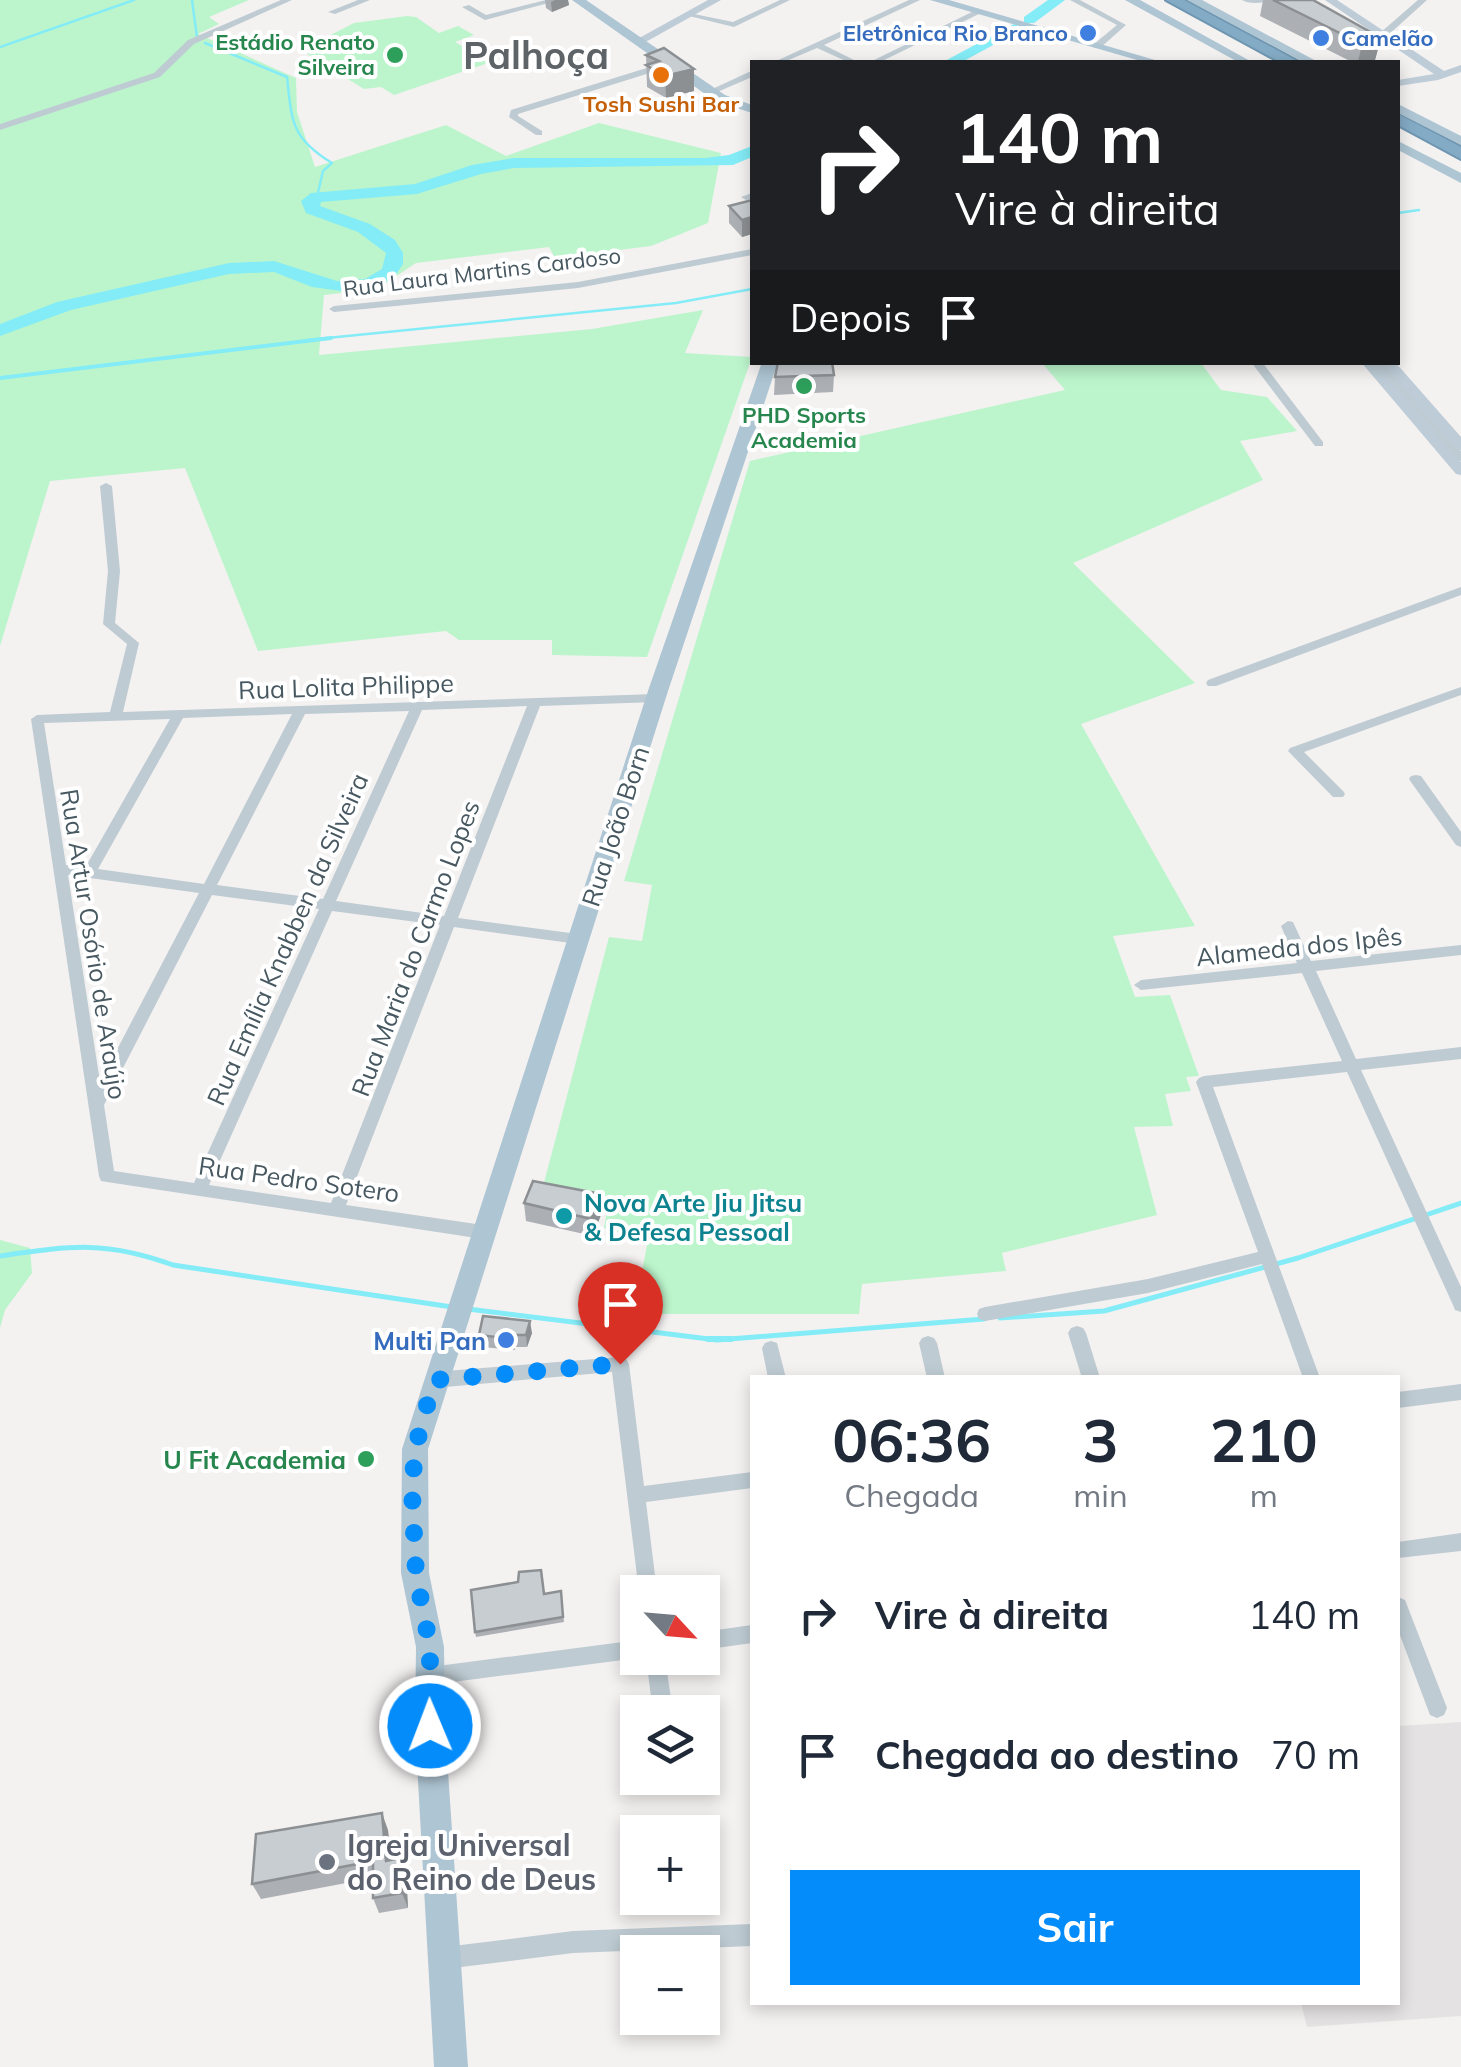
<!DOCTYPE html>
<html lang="pt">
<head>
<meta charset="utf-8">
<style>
	:root { --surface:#fff; --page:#f2f2f3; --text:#1f2937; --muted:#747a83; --accent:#048cfb }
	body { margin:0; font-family:Mulish,sans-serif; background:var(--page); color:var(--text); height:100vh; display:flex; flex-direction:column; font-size:38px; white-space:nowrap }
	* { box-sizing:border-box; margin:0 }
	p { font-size:32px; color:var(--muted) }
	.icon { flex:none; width:55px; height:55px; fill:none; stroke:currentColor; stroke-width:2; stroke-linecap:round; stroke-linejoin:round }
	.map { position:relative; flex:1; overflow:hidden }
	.side { position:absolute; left:750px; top:1375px; width:650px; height:630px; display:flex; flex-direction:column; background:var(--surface); border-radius:0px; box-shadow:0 5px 15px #0003 }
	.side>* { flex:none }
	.banner { position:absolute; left:750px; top:60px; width:650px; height:305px; border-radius:0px; box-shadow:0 5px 15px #0003; background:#202124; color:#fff; overflow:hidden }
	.needle { width:65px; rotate:116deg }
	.tools { position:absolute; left:620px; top:1575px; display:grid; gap:20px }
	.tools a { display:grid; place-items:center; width:100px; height:100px; border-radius:0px; background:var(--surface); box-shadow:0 5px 15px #0003; font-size:50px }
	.pin { position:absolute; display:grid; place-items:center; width:85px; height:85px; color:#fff; margin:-102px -42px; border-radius:50% 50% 50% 0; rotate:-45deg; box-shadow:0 0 10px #0007 }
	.pin .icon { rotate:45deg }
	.me { position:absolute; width:110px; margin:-55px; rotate:359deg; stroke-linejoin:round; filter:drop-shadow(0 0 8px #0008) }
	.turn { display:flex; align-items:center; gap:35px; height:210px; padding:0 40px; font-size:45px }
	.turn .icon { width:130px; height:130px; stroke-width:2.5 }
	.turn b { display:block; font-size:70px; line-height:85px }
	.then { display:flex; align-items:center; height:95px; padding:0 40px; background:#0003; gap:20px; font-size:38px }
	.eta { display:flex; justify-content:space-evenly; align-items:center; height:170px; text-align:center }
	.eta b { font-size:60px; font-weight:700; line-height:70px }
	.action { display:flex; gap:20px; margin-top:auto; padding:20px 40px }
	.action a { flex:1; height:115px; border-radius:0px; background:var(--accent); color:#fff; font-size:40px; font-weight:700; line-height:115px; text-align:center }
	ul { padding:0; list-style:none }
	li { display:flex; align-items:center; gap:30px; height:140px; padding:0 40px }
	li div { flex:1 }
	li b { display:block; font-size:38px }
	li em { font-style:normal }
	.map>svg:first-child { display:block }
	.education { fill:#e5e2e3 }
	.green { fill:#bcf5cc }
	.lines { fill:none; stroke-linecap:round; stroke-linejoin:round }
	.stream-far3 { stroke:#84ecf6; stroke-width:2.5 }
	.stream-far2 { stroke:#84ecf6; stroke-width:4 }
	.stream-far1 { stroke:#84ecf6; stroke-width:5 }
	.stream { stroke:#84ecf6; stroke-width:6 }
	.river { fill:#84ecf6; fill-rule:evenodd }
	.highway-casing { stroke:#6f96b1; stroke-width:4 }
	.street { fill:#becbd2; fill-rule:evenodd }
	.secondary { fill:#bdccd7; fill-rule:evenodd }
	.primary { fill:#aec5d3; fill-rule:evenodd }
	.highway { fill:#84abc5; fill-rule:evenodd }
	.wall { fill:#acb0b5 }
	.shaded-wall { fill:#8c9093 }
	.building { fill:#c8cdd2; stroke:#8c9093; stroke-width:2.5 }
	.route { stroke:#048cfb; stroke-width:18; stroke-dasharray:0 32.4 }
	.shop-dot { fill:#3f7fe0; stroke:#fff; stroke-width:4 }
	.leisure-dot { fill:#2e9e5b; stroke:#fff; stroke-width:4 }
	.food-dot { fill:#e8710a; stroke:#fff; stroke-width:4 }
	.culture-dot { fill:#0f9aa8; stroke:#fff; stroke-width:4 }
	.worship-dot { fill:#6b7280; stroke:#fff; stroke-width:4 }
	.labels { text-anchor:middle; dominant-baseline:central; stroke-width:8; stroke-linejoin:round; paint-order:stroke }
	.far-shop-label { font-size:22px; font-weight:bold; fill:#366cbe; stroke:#fff; text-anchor:end }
	.far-leisure-label { font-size:22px; font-weight:bold; fill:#27864d; stroke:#fff; text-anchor:end }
	.far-food-label { font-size:22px; font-weight:bold; fill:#c56008; stroke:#fff }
	.far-street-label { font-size:22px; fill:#475861; stroke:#fff }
	.street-label { font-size:25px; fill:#475861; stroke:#fff }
	.culture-label { font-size:25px; font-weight:bold; fill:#0d838f; stroke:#fff; text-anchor:start }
	.shop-label { font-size:25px; font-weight:bold; fill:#366cbe; stroke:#fff; text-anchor:end }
	.leisure-label { font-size:25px; font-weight:bold; fill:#27864d; stroke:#fff; text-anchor:end }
	.near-worship-label { font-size:30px; font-weight:bold; fill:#5b616d; stroke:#fff; text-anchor:start }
	.far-town-label { font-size:38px; font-weight:bold; fill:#5d6367; stroke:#fff }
</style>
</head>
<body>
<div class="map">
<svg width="1461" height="2067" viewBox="0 0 1461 2067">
	<rect width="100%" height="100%" fill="#f4f1f1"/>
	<polygon class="education" points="1461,1722 1461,2016 1307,2027 1301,2003 1398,2002 1398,1726"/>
	<g class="green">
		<polygon points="0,0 249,0 209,17 219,24 198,34 296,78 297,112 315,167 446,125 506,156 599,123 721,153 708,223 651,246 555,258 549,247 416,263 377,289 324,295 319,355 592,329 703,310 685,353 752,357 647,657 552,655 552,640 459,640 446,631 258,651 185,468 50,481 0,646"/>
		<polygon points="407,16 416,17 439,33 458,26 474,35 455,42 491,62 394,95 381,87 364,89 307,54 320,50 317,42 354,23"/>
		<polygon points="1042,363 1201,363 1221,390 1267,397 1297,431 1240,441 1263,480 1073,563 1195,683 1081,724 1195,926 1113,936 1135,997 1170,995 1199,1076 1186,1077 1191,1091 1165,1094 1173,1126 1134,1127 1157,1215 1002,1253 1006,1271 862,1284 859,1314 634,1314 648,1240 604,1228 608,1205 542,1190 609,937 642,941 652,885 624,881 750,461 1065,390"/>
		<polygon points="0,1240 30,1248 32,1273 5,1310 0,1328"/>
	</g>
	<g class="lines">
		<g class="stream-far3">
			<polyline points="192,0 197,37"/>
			<path d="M205 43 287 77C292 122 291 138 332 163L323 171 317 197"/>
			<polyline points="0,47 134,0"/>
			<polyline points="1398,213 1419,210"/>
			<polyline points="307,340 676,303 752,289"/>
		</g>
		<polyline class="stream-far2" points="0,378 331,338"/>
		<g class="stream-far1">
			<path d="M0 1256C70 1246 105 1240 173 1265L452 1307"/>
			<polyline points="468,1309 717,1340 984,1319"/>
			<polyline points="1000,1318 1104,1311 1298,1258 1461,1203"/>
		</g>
		<polyline class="stream" points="708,1339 731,1339"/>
		<g class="river">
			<polygon points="1048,0 1065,0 1034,23 1024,23 1024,17"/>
			<polygon points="1014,24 1026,27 962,62 943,62"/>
			<polygon points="752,146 752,157 733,165 514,168 481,174 417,194 321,202 320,206 370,224 395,240 403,253 403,264 395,276 378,287 349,292 312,287 274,272 229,274 71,310 0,336 0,324 57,302 229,263 274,261 337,281 365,279 382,269 386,253 358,232 306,213 301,201 311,193 415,184 472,165 514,158 705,158 729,155"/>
		</g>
		<defs>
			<g id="highway">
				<polygon points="1166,0 1184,0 1299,62 1280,62"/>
				<polygon points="1398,114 1461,147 1461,159 1398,125"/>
			</g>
		</defs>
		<use href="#highway" class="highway-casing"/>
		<g class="street">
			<polygon points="281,0 292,0 194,44 160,77 0,130 0,124 154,73 188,40"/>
			<polygon points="358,0 370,0 335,14 328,12"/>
			<polygon points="546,0 560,0 485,20 462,7 469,5 486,15"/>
			<polygon points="780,0 790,0 734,27 685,15 689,13 733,22"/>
			<polygon points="909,0 920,0 824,45 858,62 848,62 817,48 784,62 774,62"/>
			<polygon points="1070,0 1080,0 1126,25 1100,48 1094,48 1094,44 1117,25"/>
			<path d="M1242 0H1269C1263 4 1248 4 1242 0Z"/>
			<polygon points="1418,0 1427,0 1386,37 1380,37 1380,33"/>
			<polygon points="976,10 983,12 880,62 870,62"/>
			<polygon points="666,62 670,65 669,67 518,114 518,116 542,131 542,135 536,135 509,117 511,110"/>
			<polygon points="749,72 752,72 752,77 715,93 708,91"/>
			<polygon points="752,193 752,199 746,200 741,197"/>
			<polygon points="752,249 752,255 578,288 334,312 329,309 334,306 578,282"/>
			<polygon points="1251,362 1262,362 1323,442 1323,446 1315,446"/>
			<polygon points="1373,362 1384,362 1461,451 1461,461 1457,460"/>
			<path d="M106 483 112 486 120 571 115 623 139 643 123 712 656 694 662 698 656 702 540 706 458 918 578 934 585 939 578 944 454 927 346 1205 483 1225 489 1227 491 1232 489 1237 483 1239 107 1182 101 1181 99 1176 31 719 37 715 110 712 127 644 103 624 108 571 100 486ZM527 706 444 916 336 901 422 710ZM409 711 323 899 217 885 305 714ZM292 714 204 884 98 869 183 718ZM170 719 85 868 66 865 44 723ZM68 875 199 893 100 1082ZM212 895 319 909 194 1183 114 1171 104 1105ZM332 911 440 925 331 1203 209 1185Z"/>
			<polygon points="1461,587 1461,595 1216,686 1208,686 1206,683 1208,680"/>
			<polygon points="1461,687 1461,695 1304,752 1343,791 1345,794 1343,797 1333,797 1288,751 1290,748"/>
			<polygon points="1416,775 1421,776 1461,832 1461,847 1456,845 1411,782 1409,779 1411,776"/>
			<polygon points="1288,921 1293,922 1311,961 1461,945 1461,955 1316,971 1356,1059 1461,1047 1461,1059 1361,1070 1461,1287 1461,1312 1455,1310 1453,1305 1347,1072 1213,1087 1320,1378 1303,1378 1262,1264 1148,1293 985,1321 979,1319 977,1314 979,1309 985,1307 1148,1279 1258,1252 1196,1082 1199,1078 1204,1076 1342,1061 1302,973 1141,990 1134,985 1141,980 1297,963 1281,926"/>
			<polygon points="1077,1326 1083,1328 1086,1333 1100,1378 1082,1378 1068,1333 1071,1328"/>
			<polygon points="928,1336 934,1338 937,1343 945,1378 927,1378 919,1343 922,1338"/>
			<polygon points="771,1341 777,1343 786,1378 768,1378 762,1348 765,1343"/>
			<polygon points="620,1357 626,1359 629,1364 644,1486 752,1472 752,1488 646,1502 657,1592 639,1592 612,1372 434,1388 428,1385 425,1380 428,1375 434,1372"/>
			<polygon points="1461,1384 1461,1400 1398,1408 1398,1392"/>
			<polygon points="1461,1533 1461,1551 1398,1558 1398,1542"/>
			<polygon points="1398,1597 1405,1600 1447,1708 1444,1715 1437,1718 1430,1715 1398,1630"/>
			<polygon points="752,1625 752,1643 702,1650 702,1632"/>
			<polygon points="638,1640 638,1658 640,1658 638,1658 430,1685 423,1683 420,1676 423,1669 430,1667"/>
			<polygon points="646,1658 665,1658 673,1712 653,1712"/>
			<polygon points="752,1924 752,1946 573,1953 445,1969 437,1966 434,1958 437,1950 445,1947 573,1931"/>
		</g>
		<g class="secondary">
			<polygon points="708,0 721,0 642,44 632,42"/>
			<polygon points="1325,0 1337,0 1444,71 1461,65 1461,72 1438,80 1398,86 1398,80 1434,74"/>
			<polygon points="1361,362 1376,362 1461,462 1461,475 1456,474"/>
			<polygon points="1380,362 1395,362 1461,437 1461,450 1456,449"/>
		</g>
		<g class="primary">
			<polygon points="572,0 586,0 725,95 752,105 752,113 715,101"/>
			<polygon points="930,0 949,0 1162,62 1144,62"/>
			<polygon points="1125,0 1140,0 1252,62 1238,62"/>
			<polygon points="1187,0 1202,0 1318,62 1303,62"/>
			<polygon points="1398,104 1461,136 1461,145 1398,113"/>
			<polygon points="1398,141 1461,173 1461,183 1398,150"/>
			<polygon points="762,362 778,362 668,691 428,1449 429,1573 444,1647 445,1727 468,2067 434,2067 415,1727 416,1647 401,1573 402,1449 648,691"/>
		</g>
		<use href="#highway" class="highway"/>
	</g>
	<g class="wall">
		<polygon points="545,0 568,0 569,5 552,12 546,8"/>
		<polygon points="1263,0 1313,0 1381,38 1375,60 1366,62 1352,62 1260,16"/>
		<polygon points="646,55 694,69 694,91 666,98 647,87"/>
		<polygon points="752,200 752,234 742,237 729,223 729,206"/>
		<polygon points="834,375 833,392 774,395 775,377"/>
		<polygon points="601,1194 602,1212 593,1236 526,1221 524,1203"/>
		<polygon points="532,1333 527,1347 515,1347 515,1350 481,1347 479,1335"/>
		<polygon points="561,1591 564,1622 476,1637 475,1632 544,1594"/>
		<polygon points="388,1830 391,1860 400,1858 406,1873 408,1908 379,1913 373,1898 373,1878 261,1899 252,1884"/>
	</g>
	<g class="shaded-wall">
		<polygon points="555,0 568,0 569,5 552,12 551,2"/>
		<polygon points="1381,38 1375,60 1366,62 1358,62 1362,44"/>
		<polygon points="694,69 694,91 666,98 665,76"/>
		<polygon points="752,217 752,234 742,237 742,220"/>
		<polygon points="601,1194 602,1212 593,1236 591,1219"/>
		<polygon points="530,1321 532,1333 527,1347 526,1335"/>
		<polygon points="382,1813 388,1830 392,1877 386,1861"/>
		<polygon points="400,1858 406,1873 408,1908 402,1893"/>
	</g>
	<g class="building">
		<polygon points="1273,0 1313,0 1381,38 1362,44"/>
		<polygon points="664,48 694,69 665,76 646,65 659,61 646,55"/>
		<polygon points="752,200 752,217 742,220 729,206"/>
		<polygon points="778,362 832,362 834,375 775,377"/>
		<polygon points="533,1181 601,1194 591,1219 524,1203"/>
		<polygon points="483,1316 530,1321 526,1335 513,1335 513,1339 479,1335"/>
		<polygon points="541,1570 544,1594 561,1591 563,1617 475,1632 471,1590 518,1582 519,1572"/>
		<polygon points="382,1813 386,1861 400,1858 402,1893 373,1898 373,1861 252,1884 256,1834"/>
	</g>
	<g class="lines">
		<polyline class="route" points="430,1726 430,1647 416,1574 412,1492 415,1449 434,1380 620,1364"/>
	</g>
	<g class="shop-dot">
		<circle cx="1088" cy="33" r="10"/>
		<circle cx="1321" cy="38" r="10"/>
		<circle cx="506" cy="1340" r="10"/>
	</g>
	<g class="leisure-dot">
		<circle cx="395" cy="55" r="10"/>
		<circle cx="804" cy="386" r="10"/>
		<circle cx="366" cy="1459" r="10"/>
	</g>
	<circle class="food-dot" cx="661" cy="75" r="10"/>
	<circle class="culture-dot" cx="564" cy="1216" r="10"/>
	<circle class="worship-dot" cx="327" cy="1862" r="10"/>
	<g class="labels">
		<g class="far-shop-label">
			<text x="1068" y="33">Eletrônica Rio Branco</text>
			<text x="1341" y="38" text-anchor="start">Camelão</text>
		</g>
		<g class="far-leisure-label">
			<text x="375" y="42">Estádio Renato<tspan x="375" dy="25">Silveira</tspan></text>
			<text x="804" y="415" text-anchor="middle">PHD Sports<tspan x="804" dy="25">Academia</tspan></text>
		</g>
		<g class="far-food-label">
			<text x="661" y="104">Tosh Sushi Bar</text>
		</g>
		<g class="far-street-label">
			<text transform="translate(482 272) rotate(-7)">Rua Laura Martins Cardoso</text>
		</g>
		<g class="street-label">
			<text transform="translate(346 686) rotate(-2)">Rua Lolita Philippe</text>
			<text transform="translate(615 826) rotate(-72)">Rua João Born</text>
			<text transform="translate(287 939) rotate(-66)">Rua Emília Knabben da Silveira</text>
			<text transform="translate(94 944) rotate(81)">Rua Artur Osório de Araújo</text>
			<text transform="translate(1299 946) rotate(-6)">Alameda dos Ipês</text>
			<text transform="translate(415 948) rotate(-69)">Rua Maria do Carmo Lopes</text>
			<text transform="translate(299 1179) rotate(8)">Rua Pedro Sotero</text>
		</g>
		<g class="culture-label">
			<text x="584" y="1202">Nova Arte Jiu Jitsu<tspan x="584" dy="29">&amp; Defesa Pessoal</tspan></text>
		</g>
		<g class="shop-label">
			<text x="486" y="1340">Multi Pan</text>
		</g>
		<g class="leisure-label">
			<text x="346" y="1459">U Fit Academia</text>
		</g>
		<g class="near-worship-label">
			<text x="347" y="1845">Igreja Universal<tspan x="347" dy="34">do Reino de Deus</tspan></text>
		</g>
		<g class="far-town-label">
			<text x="536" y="55">Palhoça</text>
		</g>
	</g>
</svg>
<div class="tools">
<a><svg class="needle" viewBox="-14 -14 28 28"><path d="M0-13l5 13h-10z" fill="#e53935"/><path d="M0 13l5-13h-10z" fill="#747a83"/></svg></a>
<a><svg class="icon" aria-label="layers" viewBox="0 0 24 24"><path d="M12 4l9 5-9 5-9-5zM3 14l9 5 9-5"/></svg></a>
<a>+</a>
<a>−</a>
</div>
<div class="pin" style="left:620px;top:1364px;background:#d93025"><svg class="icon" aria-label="arrive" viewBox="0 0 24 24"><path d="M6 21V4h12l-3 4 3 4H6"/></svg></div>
<svg class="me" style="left:430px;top:1726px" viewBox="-20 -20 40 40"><circle r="17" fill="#048cfb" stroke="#fff" stroke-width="3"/><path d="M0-11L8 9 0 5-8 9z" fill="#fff"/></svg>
<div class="banner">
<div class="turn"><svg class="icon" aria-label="right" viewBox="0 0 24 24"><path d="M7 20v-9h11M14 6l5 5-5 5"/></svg><div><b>140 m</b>Vire à direita</div></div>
<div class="then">Depois<svg class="icon" aria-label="arrive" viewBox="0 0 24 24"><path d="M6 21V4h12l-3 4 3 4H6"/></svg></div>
</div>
<section class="side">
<div class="eta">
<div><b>06:36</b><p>Chegada</p></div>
<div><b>3</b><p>min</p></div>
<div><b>210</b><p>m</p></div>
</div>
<ul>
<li><svg class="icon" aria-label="right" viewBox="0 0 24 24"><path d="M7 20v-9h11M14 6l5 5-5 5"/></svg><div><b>Vire à direita</b></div><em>140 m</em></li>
<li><svg class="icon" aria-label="arrive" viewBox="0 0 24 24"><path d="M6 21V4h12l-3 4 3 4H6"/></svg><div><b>Chegada ao destino</b></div><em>70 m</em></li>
</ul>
<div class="action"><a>Sair</a></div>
</section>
</div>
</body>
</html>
